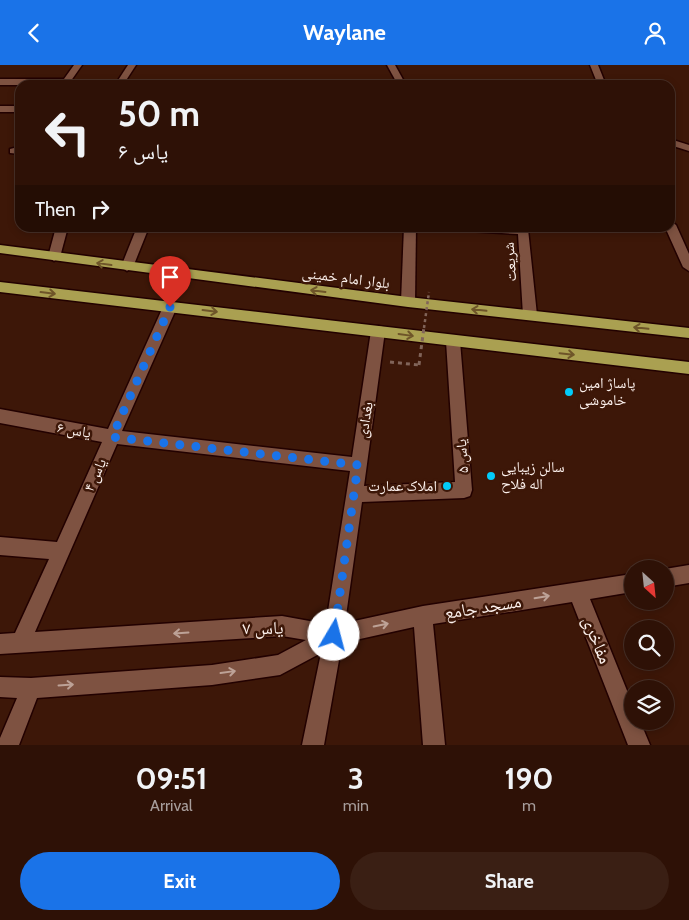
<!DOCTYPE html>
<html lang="en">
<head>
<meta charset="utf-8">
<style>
	:root { --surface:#2e1106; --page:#3a1f14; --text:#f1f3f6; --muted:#a79d9b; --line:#493128; --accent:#1a73e8 }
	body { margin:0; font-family:Cabin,"Noto Naskh Arabic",sans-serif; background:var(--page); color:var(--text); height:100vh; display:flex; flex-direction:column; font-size:19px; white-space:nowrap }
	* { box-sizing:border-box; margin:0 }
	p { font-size:16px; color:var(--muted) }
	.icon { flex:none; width:28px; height:28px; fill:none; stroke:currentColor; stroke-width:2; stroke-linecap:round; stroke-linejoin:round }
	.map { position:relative; height:680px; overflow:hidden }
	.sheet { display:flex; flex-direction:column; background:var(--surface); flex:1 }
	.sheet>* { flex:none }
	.banner { position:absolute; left:15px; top:15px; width:660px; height:152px; border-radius:15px; box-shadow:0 2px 8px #0003,0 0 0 1px var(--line); background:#2e1106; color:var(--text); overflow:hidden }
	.needle { width:32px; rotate:153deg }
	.buttons { position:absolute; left:624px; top:495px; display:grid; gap:10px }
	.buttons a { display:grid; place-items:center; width:50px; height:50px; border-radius:50%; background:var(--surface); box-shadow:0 2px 8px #0003,0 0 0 1px var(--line); font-size:25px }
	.pin { position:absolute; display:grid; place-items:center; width:42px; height:42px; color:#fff; margin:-51px -21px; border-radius:50% 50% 50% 0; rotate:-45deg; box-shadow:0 0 5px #0007 }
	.pin .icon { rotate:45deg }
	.me { position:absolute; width:55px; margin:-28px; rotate:8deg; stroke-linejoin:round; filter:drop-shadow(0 0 4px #0008) }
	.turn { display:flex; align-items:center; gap:18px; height:105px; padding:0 20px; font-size:22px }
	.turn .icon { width:65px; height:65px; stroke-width:2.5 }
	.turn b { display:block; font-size:35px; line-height:42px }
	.then { display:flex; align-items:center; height:48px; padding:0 20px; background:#0003; gap:10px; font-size:19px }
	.eta { display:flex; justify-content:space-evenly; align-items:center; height:85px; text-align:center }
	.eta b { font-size:30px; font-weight:800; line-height:35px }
	.cta { display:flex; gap:10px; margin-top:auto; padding:10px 20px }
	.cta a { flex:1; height:58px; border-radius:30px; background:var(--accent); color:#fff; font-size:20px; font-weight:800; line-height:58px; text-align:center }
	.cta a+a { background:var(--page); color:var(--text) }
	header { display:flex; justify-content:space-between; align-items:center; height:65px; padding:0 20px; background:var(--accent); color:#fff; font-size:22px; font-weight:800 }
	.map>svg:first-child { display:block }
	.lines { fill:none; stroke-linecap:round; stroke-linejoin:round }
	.street-casing { stroke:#220100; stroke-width:3 }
	.highway-casing { stroke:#220100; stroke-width:3 }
	.path { stroke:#816459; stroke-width:3; stroke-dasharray:4 4; stroke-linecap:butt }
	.street { fill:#7e5241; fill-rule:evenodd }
	.highway { fill:#aaa051; fill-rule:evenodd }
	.path-bridge-far1 { stroke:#816459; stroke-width:2.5; stroke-dasharray:3 3; stroke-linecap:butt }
	.path-bridge { stroke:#816459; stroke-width:3; stroke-dasharray:4 4; stroke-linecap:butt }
	.oneway { stroke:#6e5529 }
	.oneway2 { stroke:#bda297 }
	.route { stroke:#1a73e8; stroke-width:9; stroke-dasharray:0 16.2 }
	.poi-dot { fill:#02cbf9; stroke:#3d1708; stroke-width:2 }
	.labels { text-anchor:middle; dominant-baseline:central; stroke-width:5; stroke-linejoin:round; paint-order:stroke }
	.street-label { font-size:15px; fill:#fcf1ed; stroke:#3d1708 }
	.poi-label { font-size:15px; fill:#fcf1ed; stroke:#3d1708; text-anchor:start }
	.near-street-label { font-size:18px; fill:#fcf1ed; stroke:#3d1708 }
</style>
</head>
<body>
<header><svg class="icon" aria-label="back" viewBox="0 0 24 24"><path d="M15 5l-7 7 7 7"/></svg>Waylane<svg class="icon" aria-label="person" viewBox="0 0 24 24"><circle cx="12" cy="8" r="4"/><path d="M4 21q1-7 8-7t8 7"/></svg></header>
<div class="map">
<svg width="689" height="680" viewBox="0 0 689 680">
	<rect width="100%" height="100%" fill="#3d1708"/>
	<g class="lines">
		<defs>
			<g id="street">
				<polygon points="74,0 82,0 68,20 0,20 0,14 64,14"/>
				<polygon points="128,0 136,0 123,20 115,20"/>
				<polygon points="387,0 395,0 406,20 398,20"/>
				<polygon points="590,0 598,0 606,20 598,20"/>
				<rect x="0" y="41" width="20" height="6"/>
				<polygon points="670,74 689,80 689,86 670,80"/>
				<polygon points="14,83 20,83 20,89 10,88 10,84"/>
				<polygon points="670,156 676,160 689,189 689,206 683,202 665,162 670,162"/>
				<polygon points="56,162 68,162 60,192 54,196 48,192"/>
				<polygon points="137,162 149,162 133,202 127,206 121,202"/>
				<polygon points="404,162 416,162 415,237 413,240 403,240 401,237"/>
				<polygon points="463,162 525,162 528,164 537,250 535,254 525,254 523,250 518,169 468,166"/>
				<path d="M170 237 175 239 177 242 122 366 352 392 371 266 373 262 378 261 383 262 385 266 364 421 455 417 446 276 448 272 453 271 458 272 460 276 472 425 470 431 464 433 362 437 345 558 423 541 632 509V527L590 534 632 638V656H640L650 680H628L572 537 433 559 445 680H423L414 562 342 578 324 680H302L321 588 280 610 212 620 37 633 19 680H0V673L17 633 0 632V612L31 613 212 600 278 590 306 575 282 571 0 589V569L15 568 49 494 0 490V472L57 477 102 377 0 358V344L108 364 163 242 165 239ZM117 379 350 406 326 559 282 551 35 567Z"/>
				<polygon points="689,500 689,518 665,522 665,504"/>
			</g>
			<g id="highway">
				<polygon points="0,180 408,232 689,263 689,273 408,242 0,188"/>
				<polygon points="0,217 689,297 689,309 0,227"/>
			</g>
		</defs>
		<use href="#street" class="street-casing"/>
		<use href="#highway" class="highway-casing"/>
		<polyline class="path" points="390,297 419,300"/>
		<use href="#street" class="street"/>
		<use href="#highway" class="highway"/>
		<polyline class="path-bridge-far1" points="424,263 429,227"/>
		<polyline class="path-bridge" points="419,300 424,262"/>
	</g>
	<defs><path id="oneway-shaft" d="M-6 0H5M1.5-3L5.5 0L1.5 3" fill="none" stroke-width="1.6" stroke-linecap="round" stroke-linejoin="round" transform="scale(1.25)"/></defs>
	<g class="oneway">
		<use href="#oneway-shaft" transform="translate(104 199) rotate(-172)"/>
		<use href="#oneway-shaft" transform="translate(318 226) rotate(-173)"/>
		<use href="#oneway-shaft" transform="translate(48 228) rotate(7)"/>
		<use href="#oneway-shaft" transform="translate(479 245) rotate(-174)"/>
		<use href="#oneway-shaft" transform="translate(210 246) rotate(7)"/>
		<use href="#oneway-shaft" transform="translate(641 263) rotate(-174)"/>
		<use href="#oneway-shaft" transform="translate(406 270) rotate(8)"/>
		<use href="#oneway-shaft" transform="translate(567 289) rotate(6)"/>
	</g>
	<g class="oneway2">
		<use href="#oneway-shaft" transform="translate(542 532) rotate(-9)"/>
		<use href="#oneway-shaft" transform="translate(381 560) rotate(-12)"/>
		<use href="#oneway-shaft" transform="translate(181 568) rotate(176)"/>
		<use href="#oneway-shaft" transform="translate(228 607) rotate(-8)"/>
		<use href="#oneway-shaft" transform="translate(66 620) rotate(-4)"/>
	</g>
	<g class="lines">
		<polyline class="route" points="170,242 112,372 358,400 334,570"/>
	</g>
	<g class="poi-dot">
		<circle cx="569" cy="327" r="5"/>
		<circle cx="491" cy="411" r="5"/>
		<circle cx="447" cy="421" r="5"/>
	</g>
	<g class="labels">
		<g class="street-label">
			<text transform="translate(510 197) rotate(-94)">شریعت</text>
			<text transform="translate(346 213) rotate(7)">بلوار امام خمینی</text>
			<text transform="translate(365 355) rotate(-81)">بغدادی</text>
			<text transform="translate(74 365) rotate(10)">یاس ۶</text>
			<text transform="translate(462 391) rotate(-94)">یاس ۵</text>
			<text transform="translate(95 410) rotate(-66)">یاس ۴</text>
		</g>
		<g class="poi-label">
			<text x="579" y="318">پاساژ امین<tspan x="579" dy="17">خاموشی</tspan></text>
			<text x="501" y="402">سالن زیبایی<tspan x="501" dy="17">اله فلاح</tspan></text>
			<text x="437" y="421" text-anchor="end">املاک عمارت</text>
		</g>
		<g class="near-street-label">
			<text transform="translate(483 542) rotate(-9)">مسجد جامع</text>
			<text transform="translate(263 563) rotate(-1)">یاس ۷</text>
			<text transform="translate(597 575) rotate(68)">مفاخری</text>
		</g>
	</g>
</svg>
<div class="buttons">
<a><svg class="needle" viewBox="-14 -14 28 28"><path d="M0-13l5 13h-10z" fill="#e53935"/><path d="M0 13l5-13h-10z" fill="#a79d9b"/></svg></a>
<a><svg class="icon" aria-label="search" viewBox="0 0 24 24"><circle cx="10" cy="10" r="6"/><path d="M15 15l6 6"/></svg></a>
<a><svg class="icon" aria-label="layers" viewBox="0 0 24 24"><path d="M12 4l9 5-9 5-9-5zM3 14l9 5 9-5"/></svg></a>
</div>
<div class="pin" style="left:170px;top:242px;background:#d93025"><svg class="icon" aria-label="arrive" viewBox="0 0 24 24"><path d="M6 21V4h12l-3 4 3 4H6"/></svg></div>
<svg class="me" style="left:334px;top:570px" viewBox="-20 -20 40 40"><circle r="19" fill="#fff"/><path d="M0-13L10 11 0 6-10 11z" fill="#1a73e8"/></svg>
<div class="banner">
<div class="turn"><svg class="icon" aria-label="left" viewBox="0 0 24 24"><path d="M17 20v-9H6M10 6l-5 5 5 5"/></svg><div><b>50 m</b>یاس ۶</div></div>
<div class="then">Then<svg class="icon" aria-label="right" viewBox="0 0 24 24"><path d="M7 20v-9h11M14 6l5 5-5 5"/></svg></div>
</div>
</div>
<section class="sheet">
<div class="eta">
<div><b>09:51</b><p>Arrival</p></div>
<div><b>3</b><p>min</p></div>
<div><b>190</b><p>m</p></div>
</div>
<div class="cta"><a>Exit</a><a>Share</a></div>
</section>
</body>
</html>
